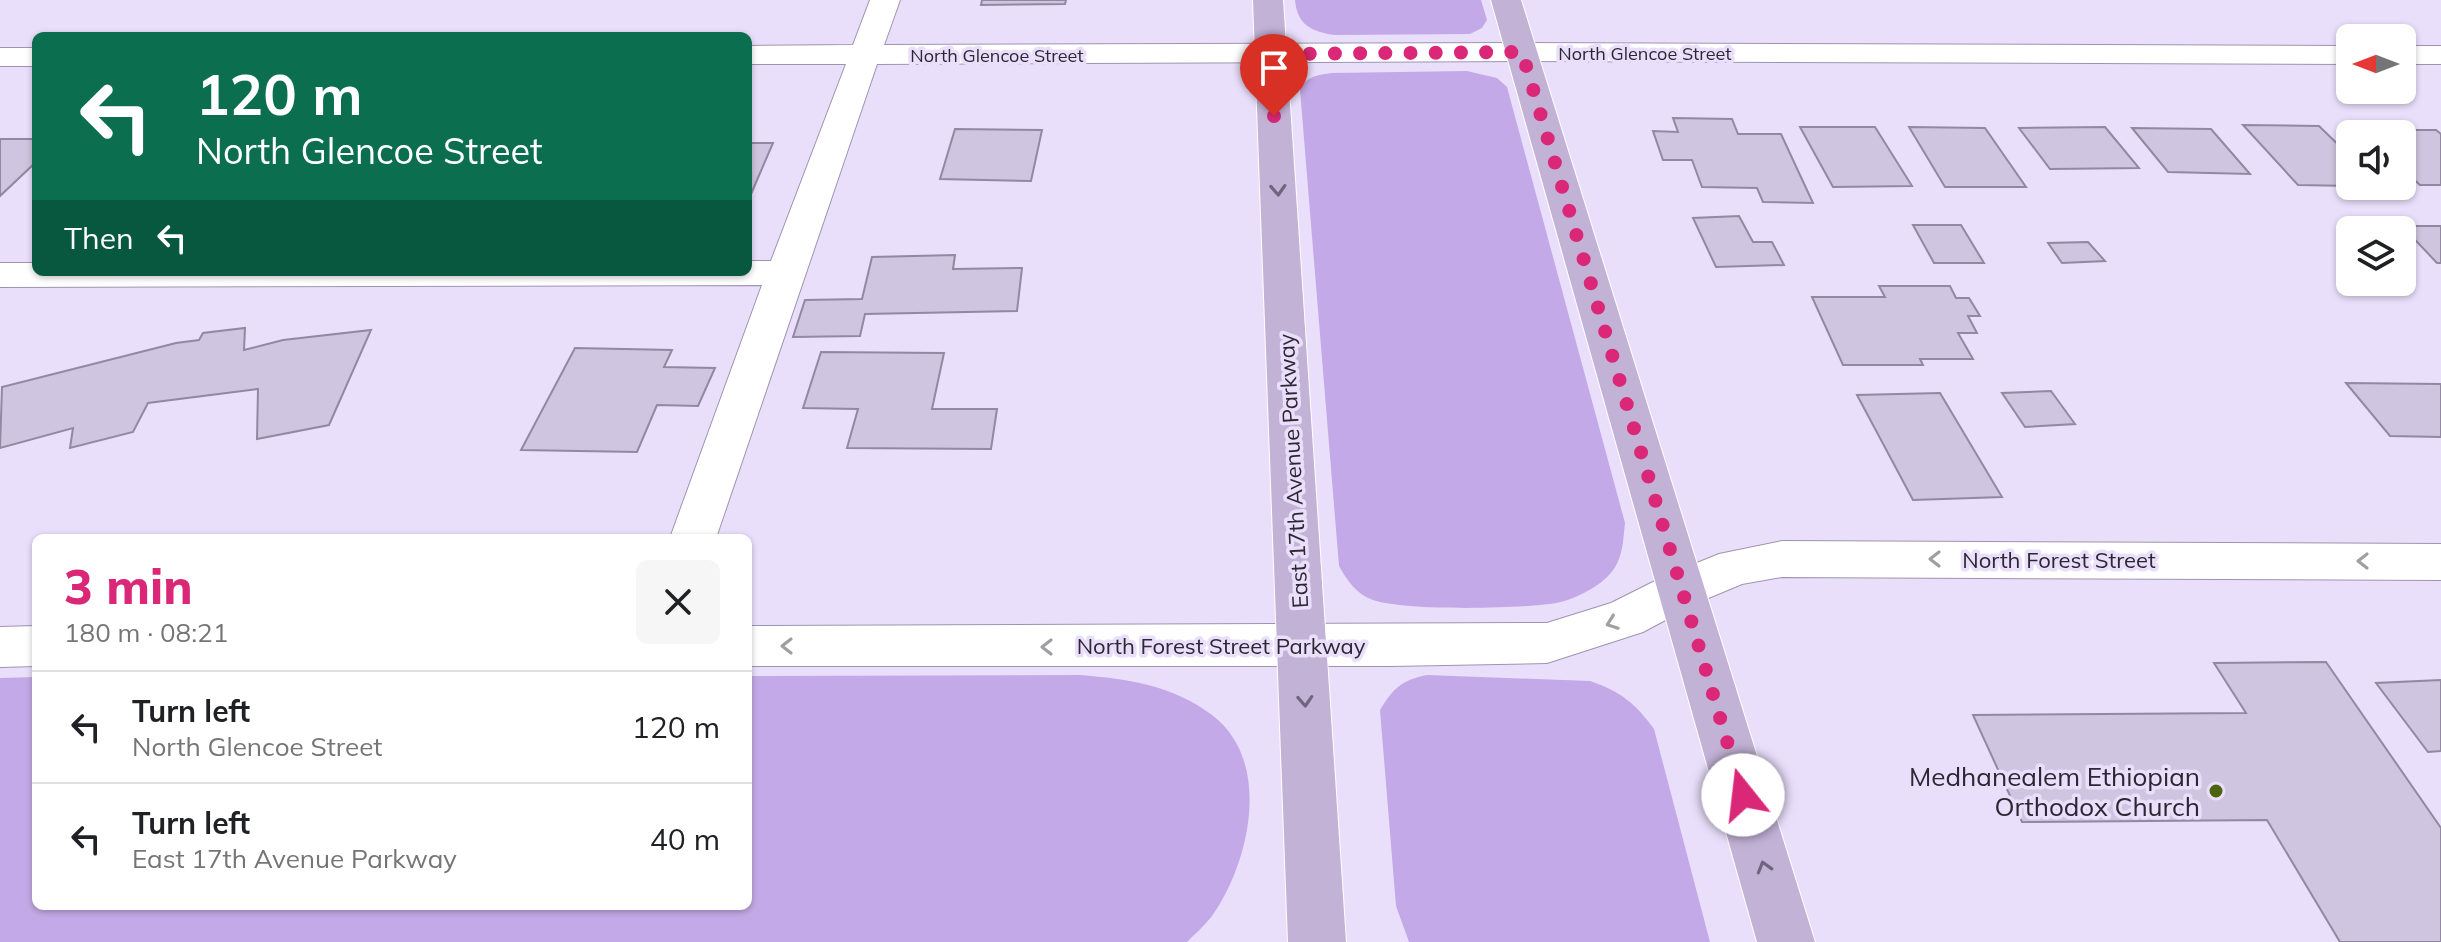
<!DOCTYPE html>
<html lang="en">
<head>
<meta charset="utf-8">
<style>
	:root { --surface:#fff; --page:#f6f6f6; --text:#202124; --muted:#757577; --line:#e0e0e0; --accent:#db2777 }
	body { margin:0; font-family:Mulish,sans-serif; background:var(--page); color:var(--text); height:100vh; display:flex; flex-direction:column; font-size:30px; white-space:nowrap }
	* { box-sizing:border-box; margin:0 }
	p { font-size:26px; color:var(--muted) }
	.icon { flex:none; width:44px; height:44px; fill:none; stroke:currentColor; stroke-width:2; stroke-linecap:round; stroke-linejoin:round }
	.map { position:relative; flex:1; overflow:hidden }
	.side { position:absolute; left:32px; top:534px; width:720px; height:376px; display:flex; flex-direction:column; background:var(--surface); border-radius:12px; box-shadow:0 2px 6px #0004 }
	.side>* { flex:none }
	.guide { position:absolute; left:32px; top:32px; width:720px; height:244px; border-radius:12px; box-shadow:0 2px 6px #0004; background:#0b6e4f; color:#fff; overflow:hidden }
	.needle { width:52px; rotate:270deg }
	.buttons { position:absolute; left:2336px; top:24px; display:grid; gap:16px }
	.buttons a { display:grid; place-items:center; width:80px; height:80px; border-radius:12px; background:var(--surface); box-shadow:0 2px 6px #0004; font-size:40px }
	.pin { position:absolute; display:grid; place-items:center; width:68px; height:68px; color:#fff; margin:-82px -34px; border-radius:50% 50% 50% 0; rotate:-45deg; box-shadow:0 0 8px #0007 }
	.pin .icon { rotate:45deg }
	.me { position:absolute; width:88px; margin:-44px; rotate:344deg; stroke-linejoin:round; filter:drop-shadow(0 0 6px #0008) }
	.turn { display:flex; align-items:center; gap:28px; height:168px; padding:0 32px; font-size:36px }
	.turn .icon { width:104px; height:104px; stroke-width:2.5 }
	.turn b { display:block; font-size:56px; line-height:68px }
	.then { display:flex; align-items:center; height:76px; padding:0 32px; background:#0003; gap:16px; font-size:30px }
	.round { display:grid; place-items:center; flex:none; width:84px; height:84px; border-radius:12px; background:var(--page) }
	.overview { display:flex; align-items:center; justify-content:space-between; height:136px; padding:0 32px }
	h1 { font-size:48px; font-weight:800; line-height:60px; color:var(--accent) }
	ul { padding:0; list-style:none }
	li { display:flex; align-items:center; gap:24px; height:112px; padding:0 32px; border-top:2px solid var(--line) }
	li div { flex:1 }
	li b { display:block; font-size:30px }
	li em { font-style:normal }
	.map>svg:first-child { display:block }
	.green { fill:#c3a9e7 }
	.building { fill:#d0c5e0; stroke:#9288a1; stroke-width:2 }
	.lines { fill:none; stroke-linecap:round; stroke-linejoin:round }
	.minor-casing { stroke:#9f94ae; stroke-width:2 }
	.major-casing { stroke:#fff; stroke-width:2 }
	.minor { fill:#fff; fill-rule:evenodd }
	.major { fill:#c2b2d6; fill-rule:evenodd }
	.oneway { stroke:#70667c }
	.oneway2 { stroke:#a09ea3 }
	.route { stroke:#db2777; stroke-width:14; stroke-dasharray:0 25.2 }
	.poi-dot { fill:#4d630f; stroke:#eadffb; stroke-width:3 }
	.labels { text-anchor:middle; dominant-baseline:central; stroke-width:7; stroke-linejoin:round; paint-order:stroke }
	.far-street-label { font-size:18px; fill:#2c2732; stroke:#eadffb }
	.street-label { font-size:22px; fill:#2c2732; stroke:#eadffb }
	.near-poi-label { font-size:26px; fill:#2c2732; stroke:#eadffb; text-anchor:end }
</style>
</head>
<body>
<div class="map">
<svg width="2441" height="942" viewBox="0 0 2441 942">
	<rect width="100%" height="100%" fill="#eadffb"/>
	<g class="green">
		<path d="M1295 0H1481L1487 20 1482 28 1470 34 1335 35C1312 32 1297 25 1295 0Z"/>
		<path d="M1467 71 1497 78 1507 87 1625 523C1623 541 1623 561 1609 575 1597 588 1573 600 1556 603 1521 609 1404 611 1373 600 1356 594 1347 580 1339 566L1300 90C1306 76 1318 75 1332 73Z"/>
		<path d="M1080 675C1128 679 1172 685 1212 715 1273 761 1250 862 1212 916 1205 925 1195 934 1187 942H0V678L36 677V906H748V676Z"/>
		<path d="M1427 675 1590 681C1620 691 1636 704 1654 729L1710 942H1409L1396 906 1380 710C1393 688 1402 680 1427 675Z"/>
	</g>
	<g class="building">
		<polygon points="982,0 1066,0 1065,4 981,5"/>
		<polygon points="1673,118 1732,119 1738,134 1781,134 1813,203 1763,202 1757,188 1702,187 1692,160 1663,160 1653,131 1678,132"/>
		<polygon points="2243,125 2319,126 2350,156 2350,186 2298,185"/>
		<polygon points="1800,127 1875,127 1912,186 1833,187"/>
		<polygon points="1909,127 1985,128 2026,187 1945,187"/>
		<polygon points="2105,127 2139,168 2050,169 2019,128"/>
		<polygon points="2132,128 2211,129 2250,174 2168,172"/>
		<polygon points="955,129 1042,130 1031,181 940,179"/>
		<polygon points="2361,130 2436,130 2441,134 2441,185 2420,185 2402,169 2402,134 2365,134"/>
		<polygon points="0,139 36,139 36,162 0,196"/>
		<polygon points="748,143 773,143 748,201"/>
		<polygon points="1739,216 1753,242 1772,242 1784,265 1716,267 1693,218"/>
		<polygon points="1913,225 1961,225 1984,263 1934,263"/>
		<polygon points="2402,226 2441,226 2441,263 2437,263"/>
		<polygon points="2088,242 2105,261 2062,263 2048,243"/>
		<polygon points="955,255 953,269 1022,268 1017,311 865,314 860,336 793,337 805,300 862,299 872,257"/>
		<polygon points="1879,286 1950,286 1956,298 1969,298 1980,316 1968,316 1977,333 1958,333 1973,359 1920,359 1923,365 1843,365 1812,297 1885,297"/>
		<polygon points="245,328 244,350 283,340 371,330 329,425 257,439 258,389 148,403 133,432 70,448 73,428 0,448 2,387 176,343 199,340 203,333"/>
		<polygon points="575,348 672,350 664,367 715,368 698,406 657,405 637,452 521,450"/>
		<polygon points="821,352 944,353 932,409 997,409 991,449 847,448 858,409 803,408"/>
		<polygon points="2346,383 2441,384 2441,437 2390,436"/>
		<polygon points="2051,391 2075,424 2025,427 2002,393"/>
		<polygon points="1940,393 2002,497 1913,500 1857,395"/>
		<polygon points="2326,662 2441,828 2441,942 2340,942 2267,820 2022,822 1973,715 2246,713 2214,663"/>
		<polygon points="2441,680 2441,751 2428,752 2376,683"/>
	</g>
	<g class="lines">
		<defs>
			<g id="minor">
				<polygon points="870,0 900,0 884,45 1522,43 2350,46 2350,64 1522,61 877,64 716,538 670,538 762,285 0,287 0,263 36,263 36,272 748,272 748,261 771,261 846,64 748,64 748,46 853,45"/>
				<rect x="2402" y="46" width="39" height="18"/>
				<rect x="0" y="48" width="36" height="18"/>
				<polygon points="1782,541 2441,544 2441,580 1782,577 1742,584 1699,602 1643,632 1547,663 1391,666 748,666 748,626 1547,623 1611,603 1665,576 1719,554"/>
				<polygon points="36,626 36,666 0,667 0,627"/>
			</g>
			<g id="major">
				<polygon points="1253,0 1283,0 1346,942 1288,942"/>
				<polygon points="1491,0 1521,0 1815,942 1757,942"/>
			</g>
		</defs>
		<use href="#minor" class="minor-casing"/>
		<use href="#major" class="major-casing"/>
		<use href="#minor" class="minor"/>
		<use href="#major" class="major"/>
	</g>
	<defs><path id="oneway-chevron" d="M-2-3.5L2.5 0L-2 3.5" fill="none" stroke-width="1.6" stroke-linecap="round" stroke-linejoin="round" transform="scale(2)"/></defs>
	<g class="oneway">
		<use href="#oneway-chevron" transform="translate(1278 190) rotate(87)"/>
		<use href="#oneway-chevron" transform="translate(1305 701) rotate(87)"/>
		<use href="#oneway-chevron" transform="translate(1764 867) rotate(-106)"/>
	</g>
	<g class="oneway2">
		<use href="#oneway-chevron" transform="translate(1935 559) rotate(-180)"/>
		<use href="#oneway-chevron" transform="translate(2363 561) rotate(-180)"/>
		<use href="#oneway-chevron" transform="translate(1612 623) rotate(160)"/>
		<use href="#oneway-chevron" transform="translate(787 646) rotate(-180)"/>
		<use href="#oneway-chevron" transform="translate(1047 647) rotate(-180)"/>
	</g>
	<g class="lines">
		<polyline class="route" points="1274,116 1271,54 1522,52 1743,795"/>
	</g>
	<circle class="poi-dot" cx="2216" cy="791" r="8"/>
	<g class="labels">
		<g class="far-street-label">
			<text x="1645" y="53">North Glencoe Street</text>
			<text x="997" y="55">North Glencoe Street</text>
		</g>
		<g class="street-label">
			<text transform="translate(1293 471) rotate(-93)">East 17th Avenue Parkway</text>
			<text x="2059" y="560">North Forest Street</text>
			<text x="1221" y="646">North Forest Street Parkway</text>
		</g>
		<g class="near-poi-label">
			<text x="2200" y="776">Medhanealem Ethiopian<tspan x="2200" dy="30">Orthodox Church</tspan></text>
		</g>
	</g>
</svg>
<div class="buttons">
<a><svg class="needle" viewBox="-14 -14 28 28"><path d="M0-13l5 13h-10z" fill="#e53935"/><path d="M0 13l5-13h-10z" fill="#757577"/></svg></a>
<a><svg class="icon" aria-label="sound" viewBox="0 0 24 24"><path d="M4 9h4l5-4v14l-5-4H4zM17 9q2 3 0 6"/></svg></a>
<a><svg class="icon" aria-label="layers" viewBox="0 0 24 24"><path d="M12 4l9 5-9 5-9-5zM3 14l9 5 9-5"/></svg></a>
</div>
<div class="pin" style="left:1274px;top:116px;background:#d93025"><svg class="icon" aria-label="arrive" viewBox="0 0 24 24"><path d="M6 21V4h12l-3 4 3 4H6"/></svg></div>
<svg class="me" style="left:1743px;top:795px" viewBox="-20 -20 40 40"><circle r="19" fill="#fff"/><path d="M0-13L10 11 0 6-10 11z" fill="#db2777"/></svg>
<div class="guide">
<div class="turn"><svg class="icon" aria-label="left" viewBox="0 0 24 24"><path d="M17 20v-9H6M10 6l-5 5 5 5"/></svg><div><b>120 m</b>North Glencoe Street</div></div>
<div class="then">Then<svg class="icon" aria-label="left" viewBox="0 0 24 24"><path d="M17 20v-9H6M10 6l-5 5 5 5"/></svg></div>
</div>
<section class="side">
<div class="overview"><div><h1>3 min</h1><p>180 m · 08:21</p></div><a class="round"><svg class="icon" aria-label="close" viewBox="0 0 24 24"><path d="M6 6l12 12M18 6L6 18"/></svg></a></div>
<ul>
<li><svg class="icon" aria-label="left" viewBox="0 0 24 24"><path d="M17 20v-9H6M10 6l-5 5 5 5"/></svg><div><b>Turn left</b><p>North Glencoe Street</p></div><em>120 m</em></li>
<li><svg class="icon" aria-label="left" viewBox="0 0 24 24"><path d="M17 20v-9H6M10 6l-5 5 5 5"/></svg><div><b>Turn left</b><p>East 17th Avenue Parkway</p></div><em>40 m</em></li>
</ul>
</section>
</div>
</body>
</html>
